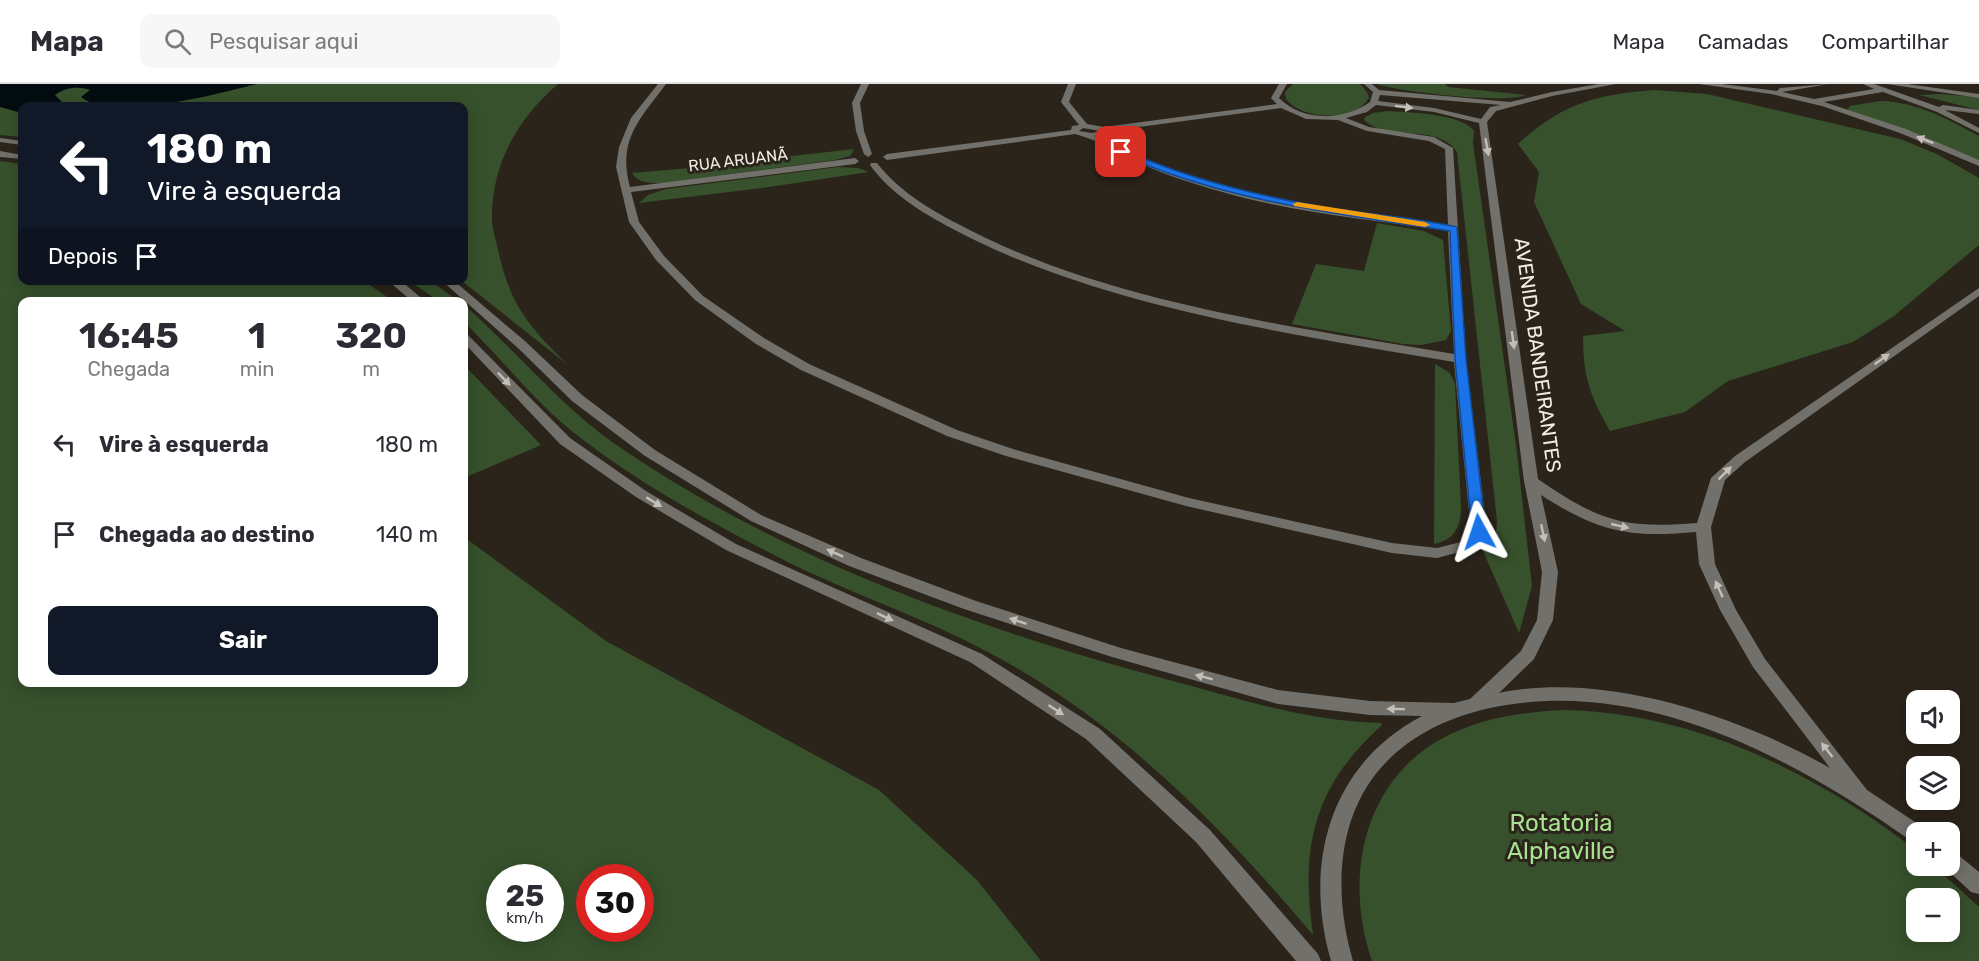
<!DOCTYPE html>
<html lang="pt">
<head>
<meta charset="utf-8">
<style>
	:root { --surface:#fff; --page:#f7f7f7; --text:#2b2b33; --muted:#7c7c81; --line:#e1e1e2; --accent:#111827 }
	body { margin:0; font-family:Rubik,sans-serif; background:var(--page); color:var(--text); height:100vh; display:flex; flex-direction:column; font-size:22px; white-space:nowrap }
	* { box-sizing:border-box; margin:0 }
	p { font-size:20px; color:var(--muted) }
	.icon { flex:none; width:33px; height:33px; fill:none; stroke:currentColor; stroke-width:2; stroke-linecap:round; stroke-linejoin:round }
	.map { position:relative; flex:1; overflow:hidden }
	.side { position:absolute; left:18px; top:213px; width:450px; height:390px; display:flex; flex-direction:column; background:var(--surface); border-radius:12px; box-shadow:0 3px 15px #0003 }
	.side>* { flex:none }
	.banner { position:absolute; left:18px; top:18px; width:450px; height:183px; border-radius:12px; box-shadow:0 3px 15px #0003; background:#111827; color:#fff; overflow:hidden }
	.fabs { position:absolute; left:1906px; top:606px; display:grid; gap:12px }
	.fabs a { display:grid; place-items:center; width:54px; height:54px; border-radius:12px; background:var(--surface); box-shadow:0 3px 15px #0003; font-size:30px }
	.speed { position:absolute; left:486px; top:780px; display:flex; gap:12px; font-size:30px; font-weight:700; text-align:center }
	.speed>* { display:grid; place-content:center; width:78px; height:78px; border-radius:50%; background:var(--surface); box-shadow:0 3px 15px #0003; line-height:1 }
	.speed small { font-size:15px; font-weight:400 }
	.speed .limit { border:9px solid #d22; background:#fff; color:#111 }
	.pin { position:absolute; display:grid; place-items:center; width:51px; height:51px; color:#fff; margin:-26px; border-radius:12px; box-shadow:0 3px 9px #0006 }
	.me { position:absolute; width:66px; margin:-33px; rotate:355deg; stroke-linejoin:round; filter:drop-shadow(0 0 4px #0008) }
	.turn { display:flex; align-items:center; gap:21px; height:126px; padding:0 30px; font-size:27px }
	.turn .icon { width:78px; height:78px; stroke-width:2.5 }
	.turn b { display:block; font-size:42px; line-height:51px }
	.then { display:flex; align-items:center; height:57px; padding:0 30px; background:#0003; gap:12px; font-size:22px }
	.eta { display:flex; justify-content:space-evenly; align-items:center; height:102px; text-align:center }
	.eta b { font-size:36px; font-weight:700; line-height:42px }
	.button { display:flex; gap:12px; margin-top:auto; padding:12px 30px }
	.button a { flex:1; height:69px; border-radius:12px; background:var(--accent); color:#fff; font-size:24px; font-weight:700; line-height:69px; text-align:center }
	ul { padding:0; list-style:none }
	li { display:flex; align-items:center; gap:18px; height:90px; padding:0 30px }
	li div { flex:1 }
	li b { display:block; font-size:22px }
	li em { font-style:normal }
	header { display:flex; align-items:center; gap:36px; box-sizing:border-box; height:84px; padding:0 30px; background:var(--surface); border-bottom:2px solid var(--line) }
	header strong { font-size:28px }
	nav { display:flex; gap:33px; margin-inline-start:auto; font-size:21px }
	.search { width:420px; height:54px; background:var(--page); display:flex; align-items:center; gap:15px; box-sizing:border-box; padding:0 21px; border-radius:12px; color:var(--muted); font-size:22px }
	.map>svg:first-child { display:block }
	.green { fill:#37512c; fill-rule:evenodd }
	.water { fill:#030d10 }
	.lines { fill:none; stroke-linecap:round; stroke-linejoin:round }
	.minor { fill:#72706a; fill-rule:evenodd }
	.oneway { fill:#c4c0b9 }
	.route { fill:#1a73e8; stroke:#114b97; stroke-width:1.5 }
	.slow { fill:#f59e0b }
	.labels { text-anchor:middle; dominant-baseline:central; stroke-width:6; stroke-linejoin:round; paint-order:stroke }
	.far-street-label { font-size:16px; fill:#f0ebe4; stroke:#2b241a }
	.street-label { font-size:20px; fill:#f0ebe4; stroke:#2b241a }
	.near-park-label { font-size:24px; fill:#a7e290; stroke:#2b241a }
</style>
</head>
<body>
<header>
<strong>Mapa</strong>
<div class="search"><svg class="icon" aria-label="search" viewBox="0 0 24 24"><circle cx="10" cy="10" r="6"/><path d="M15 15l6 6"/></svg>Pesquisar aqui</div>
<nav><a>Mapa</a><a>Camadas</a><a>Compartilhar</a></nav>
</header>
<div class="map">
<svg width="1979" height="877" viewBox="0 0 1979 877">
	<rect width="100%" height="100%" fill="#2b241a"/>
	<g class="green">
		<path d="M0 0H558C518 34 491 81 492 135 492 145 496 156 498 166 503 188 510 211 523 230 535 249 552 265 568 281L462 197 464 22H22V53L0 51Z"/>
		<path d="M1293 0H1360L1367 8 1369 14C1354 39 1302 36 1286 15L1285 8Z"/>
		<path d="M1376 0H1445L1448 3 1526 11C1502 20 1402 8 1376 0Z"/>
		<path d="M1655 6 1707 10 1900 55 1937 70 1979 94V161L1894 232 1853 258 1728 297 1685 328 1610 347C1590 312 1583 293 1583 252L1625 247 1581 220 1534 118 1539 88 1518 60C1561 20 1597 10 1655 6Z"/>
		<polygon points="1940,10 1979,13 1979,26 1919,11"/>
		<path d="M1880 17C1918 18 1947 35 1979 52V76L1847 26 1850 22Z"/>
		<path d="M1388 27C1408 28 1463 30 1474 47L1473 59 1516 361 1532 502 1519 549 1483 467 1496 448 1497 437 1457 68C1437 38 1389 59 1364 36L1365 33 1373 29Z"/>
		<path d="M854 65 850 72 835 76 664 99C652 99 638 100 632 89L748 79V77Z"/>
		<path d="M0 77 22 80V196L364 197 393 217 22 218V598H464V453L606 557 879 706 977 796 1041 877H0ZM500 794H550V844H500ZM590 794H640V844H590Z"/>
		<polygon points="838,83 858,84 869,88 762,104 639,119 648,111 666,105"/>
		<polygon points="1377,139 1424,147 1443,156 1451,247 1446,256 1421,261 1403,260 1292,240 1316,180 1364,187"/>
		<polygon points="410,197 430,197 459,217 438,217"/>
		<path d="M464 221C516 266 558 320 615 360 782 475 975 544 1169 596 1242 615 1304 637 1381 639L1382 641C1314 702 1300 762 1313 851 1223 744 1123 642 999 574 928 534 849 510 776 472 704 435 631 395 568 344 530 312 499 272 464 238Z"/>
		<path d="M1435 280 1450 289 1455 300 1461 422C1461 442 1455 456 1434 460Z"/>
		<polygon points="464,281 541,361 464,394"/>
		<path d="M1565 626C1695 629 1816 689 1917 767V782H1934L1979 823V877H1372C1342 790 1365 689 1453 649 1489 632 1526 628 1565 626ZM1917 814H1950V848H1917Z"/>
	</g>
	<path class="water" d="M0 0H257C219 9 113 39 81 13L90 6C78 2 66 3 55 11L63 19 57 22H22V29L0 23Z"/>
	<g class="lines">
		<g class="minor">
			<path d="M658 0H666C640 35 617 56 630 103L855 74 859 77 855 80 631 108 639 138 664 172 703 212 764 254 809 280 957 346 1016 366 1189 414 1392 459 1437 464 1461 458 1471 447 1454 278C1291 250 1098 223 951 144 921 128 890 109 870 81L871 79H877C899 107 929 125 960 141 1104 218 1294 243 1454 270L1448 147C1372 136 1293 129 1219 107 1190 99 1160 89 1133 76 1112 66 1098 56 1075 50L887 76 883 73 887 70 1071 46 1072 42 1079 41 1061 18 1068 0H1076L1069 18 1087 40 1104 43 1277 20 1271 14 1279 0H1287L1279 14C1303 38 1343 37 1370 18L1373 8 1364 0H1372L1379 6 1510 18 1552 8 1599 0H1616L1552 12 1496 27 1487 38 1538 395C1599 437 1623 445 1697 439L1711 394 1735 372 1979 204V212L1745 378 1725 396 1711 443 1715 480 1736 526 1765 575 1867 706 1924 744 1926 748H1917V759L1910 756C1790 672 1641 592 1490 624 1445 634 1404 654 1375 691 1335 743 1335 816 1353 877H1331C1303 780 1329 681 1422 632L1370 631 1278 620 1112 573 964 525 849 482 751 437 645 372 572 317 518 264 441 196H453L526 258 582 311 655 366 761 431 861 474 976 517 1121 564 1278 606 1370 617 1454 619 1470 615 1521 567 1537 536 1542 488 1524 397 1479 39 1434 28 1376 21 1367 28 1346 34 1369 43 1434 53 1453 64 1466 275 1487 448 1471 465 1437 474 1392 469 1186 422 1006 372 947 352 801 286 756 260 695 216 656 176 629 138 616 83 619 63 631 34ZM1380 11 1501 21 1490 23 1481 35 1434 24 1378 17ZM1281 24 1306 35 1338 36 1367 47 1429 57 1445 65 1448 141C1359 129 1269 119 1184 90 1155 81 1128 66 1101 52L1108 50 1109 47ZM1083 44 1100 47 1092 49 1079 47ZM1541 411C1599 448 1628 454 1696 448L1699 480 1720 526 1753 583 1830 684C1739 632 1604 587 1499 609L1534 575 1553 536 1558 488Z"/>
			<polygon points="861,0 869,0 860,19 864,47 872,70 868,73 864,70 856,47 852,19"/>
			<polygon points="1699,0 1722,0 1777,7 1780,4 1829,0 1782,8 1814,15 1874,5 1863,0 1874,0 1939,23 1943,21 1979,26 1979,30 1945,26 1979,44 1979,49 1937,28 1883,8 1824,18 1906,45 1979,76 1979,82 1900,49 1822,22 1771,10"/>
			<polygon points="1887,0 1907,0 1979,10 1979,14"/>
			<polygon points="0,54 22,57 22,61 0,58"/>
			<polygon points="0,67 22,71 22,75 0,73"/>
			<polygon points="387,196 400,196 426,218 413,218"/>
			<polygon points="464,249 468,251 570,354 646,407 736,460 982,570 1100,645 1210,746 1318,870 1321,877 1296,877 1196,758 1086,655 970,578 726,466 636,413 560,360 464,259"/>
			<polygon points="1950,767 1957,770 1979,788 1979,810 1971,808 1943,782 1950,782"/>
		</g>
	</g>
	<defs><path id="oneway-solid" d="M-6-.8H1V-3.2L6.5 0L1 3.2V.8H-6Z" transform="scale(1.5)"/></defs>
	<g class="oneway">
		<use href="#oneway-solid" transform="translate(1404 23) rotate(7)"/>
		<use href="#oneway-solid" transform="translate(1925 56) rotate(-159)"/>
		<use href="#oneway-solid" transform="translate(1487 63) rotate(80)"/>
		<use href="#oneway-solid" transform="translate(1513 256) rotate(82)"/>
		<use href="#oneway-solid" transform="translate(1882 275) rotate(-35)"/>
		<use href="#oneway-solid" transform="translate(504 295) rotate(46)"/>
		<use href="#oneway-solid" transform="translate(1725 389) rotate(-45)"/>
		<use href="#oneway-solid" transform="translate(654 418) rotate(31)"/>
		<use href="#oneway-solid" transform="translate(1620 442) rotate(13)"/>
		<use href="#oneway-solid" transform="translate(1543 449) rotate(78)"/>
		<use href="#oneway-solid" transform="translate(835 469) rotate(-156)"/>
		<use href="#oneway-solid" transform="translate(1719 505) rotate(-114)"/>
		<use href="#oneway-solid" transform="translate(885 533) rotate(25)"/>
		<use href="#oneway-solid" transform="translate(1018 537) rotate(-162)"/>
		<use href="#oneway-solid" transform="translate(1204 593) rotate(-165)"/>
		<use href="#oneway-solid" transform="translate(1396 625) rotate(-179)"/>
		<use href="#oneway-solid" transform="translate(1056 626) rotate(33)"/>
		<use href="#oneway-solid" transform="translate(1827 666) rotate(-128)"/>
	</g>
	<path class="route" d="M1118 66H1124C1185 94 1250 110 1317 122 1363 130 1411 133 1457 143L1466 275 1486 448 1484 451 1479 452 1472 448 1455 275 1450 147C1337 130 1223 117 1118 69Z"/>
	<polygon class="slow" points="1297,118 1425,138 1430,141 1425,143 1294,122 1293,120"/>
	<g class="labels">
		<g class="far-street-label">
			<text transform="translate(738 76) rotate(-7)">RUA ARUANÃ</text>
		</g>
		<g class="street-label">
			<text transform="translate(1538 271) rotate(82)">AVENIDA BANDEIRANTES</text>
		</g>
		<g class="near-park-label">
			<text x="1561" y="739">Rotatoria<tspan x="1561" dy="28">Alphaville</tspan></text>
		</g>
	</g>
</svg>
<div class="fabs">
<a><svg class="icon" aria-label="sound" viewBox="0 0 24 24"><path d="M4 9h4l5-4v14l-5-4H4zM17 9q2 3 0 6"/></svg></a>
<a><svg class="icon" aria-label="layers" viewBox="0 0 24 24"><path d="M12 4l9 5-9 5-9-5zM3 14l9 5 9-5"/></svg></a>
<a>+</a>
<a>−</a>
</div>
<div class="speed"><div>25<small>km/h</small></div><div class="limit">30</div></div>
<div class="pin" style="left:1121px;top:68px;background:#d93025"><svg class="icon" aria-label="arrive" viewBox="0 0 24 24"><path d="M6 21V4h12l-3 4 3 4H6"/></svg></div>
<svg class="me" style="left:1479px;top:448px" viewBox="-20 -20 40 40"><path d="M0-17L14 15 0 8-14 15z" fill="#1a73e8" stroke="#fff" stroke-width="4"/></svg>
<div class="banner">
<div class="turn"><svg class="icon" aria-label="left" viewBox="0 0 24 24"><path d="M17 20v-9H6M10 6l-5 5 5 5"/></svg><div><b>180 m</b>Vire à esquerda</div></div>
<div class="then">Depois<svg class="icon" aria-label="arrive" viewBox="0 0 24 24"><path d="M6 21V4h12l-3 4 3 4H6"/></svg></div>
</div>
<section class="side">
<div class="eta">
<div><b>16:45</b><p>Chegada</p></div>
<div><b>1</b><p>min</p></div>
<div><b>320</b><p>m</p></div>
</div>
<ul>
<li><svg class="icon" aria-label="left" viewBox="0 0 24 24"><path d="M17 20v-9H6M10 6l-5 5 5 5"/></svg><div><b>Vire à esquerda</b></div><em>180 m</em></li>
<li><svg class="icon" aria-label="arrive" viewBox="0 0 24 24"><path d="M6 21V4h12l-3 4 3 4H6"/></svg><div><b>Chegada ao destino</b></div><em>140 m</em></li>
</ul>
<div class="button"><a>Sair</a></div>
</section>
</div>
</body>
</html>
